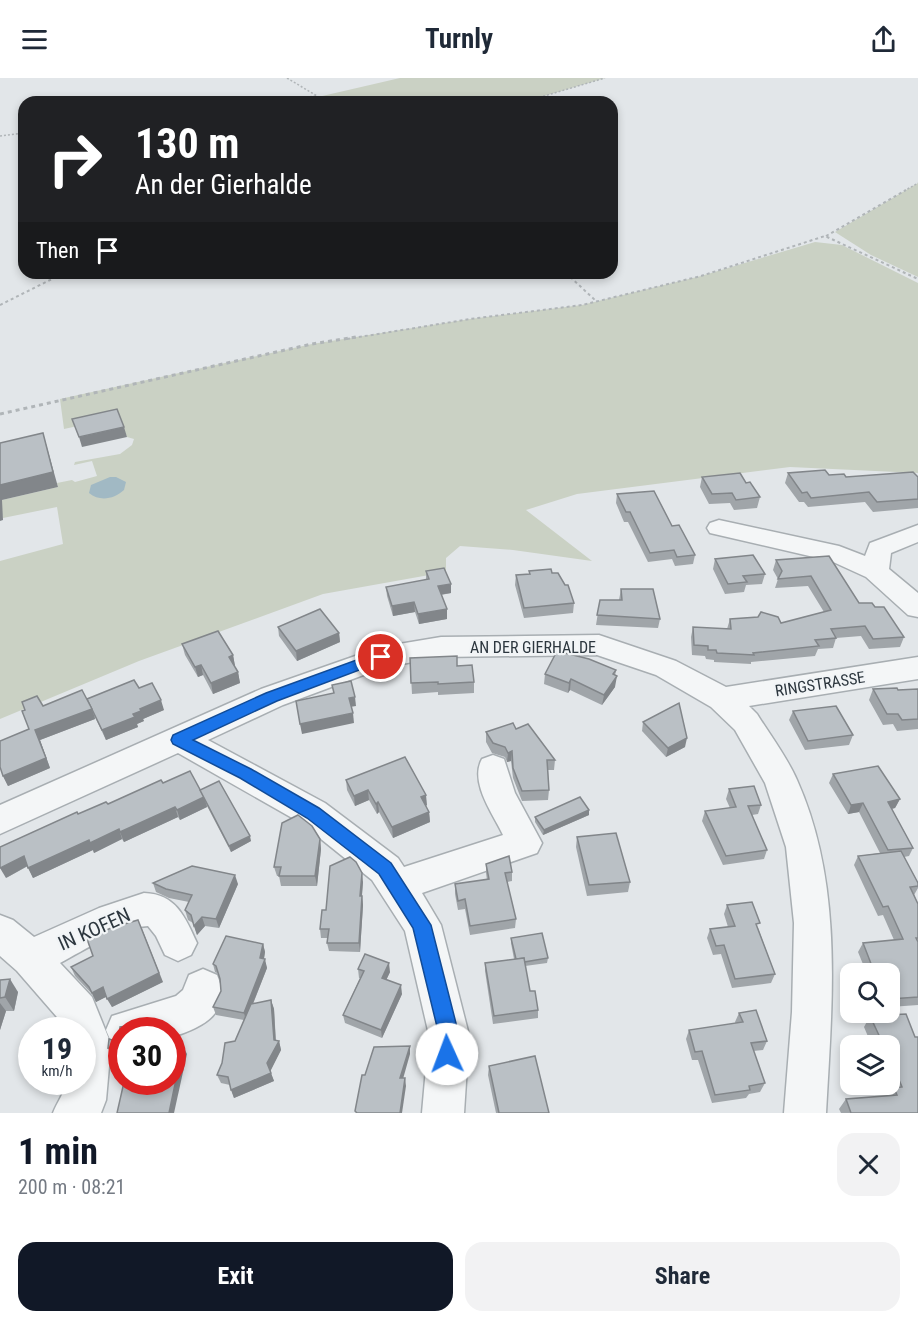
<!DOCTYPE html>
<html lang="en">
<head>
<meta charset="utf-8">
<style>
	:root { --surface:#fff; --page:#f2f2f3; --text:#1f2937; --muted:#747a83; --accent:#111827 }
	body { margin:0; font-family:"Roboto Condensed",sans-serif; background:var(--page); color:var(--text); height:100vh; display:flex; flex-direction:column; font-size:22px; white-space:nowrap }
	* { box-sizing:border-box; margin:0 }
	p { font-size:20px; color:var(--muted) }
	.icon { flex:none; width:33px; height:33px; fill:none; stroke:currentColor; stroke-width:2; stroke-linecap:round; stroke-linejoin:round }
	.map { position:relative; height:1035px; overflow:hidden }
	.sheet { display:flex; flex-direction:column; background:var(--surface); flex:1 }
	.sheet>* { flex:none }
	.top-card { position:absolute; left:18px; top:18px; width:600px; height:183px; border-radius:18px; box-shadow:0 3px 9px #0003; background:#202124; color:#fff; overflow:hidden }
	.tools { position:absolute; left:840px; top:885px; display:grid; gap:12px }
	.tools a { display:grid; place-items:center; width:60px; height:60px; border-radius:12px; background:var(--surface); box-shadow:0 3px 9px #0003; font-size:30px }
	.speed { position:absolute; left:18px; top:939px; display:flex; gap:12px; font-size:30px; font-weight:700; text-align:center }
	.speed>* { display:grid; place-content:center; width:78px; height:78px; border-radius:50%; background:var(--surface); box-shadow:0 3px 9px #0003; line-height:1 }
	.speed small { font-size:15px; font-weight:400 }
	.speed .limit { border:9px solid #d22; background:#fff; color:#111 }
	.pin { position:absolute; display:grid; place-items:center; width:51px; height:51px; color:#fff; margin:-26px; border:3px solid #fff; border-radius:50%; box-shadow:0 2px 6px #0007 }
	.me { position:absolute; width:66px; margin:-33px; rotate:358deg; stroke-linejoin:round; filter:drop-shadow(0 0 4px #0008) }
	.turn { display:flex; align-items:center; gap:21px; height:126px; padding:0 18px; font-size:27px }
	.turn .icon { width:78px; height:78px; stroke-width:2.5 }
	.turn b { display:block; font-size:42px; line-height:51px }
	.then { display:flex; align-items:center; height:57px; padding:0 18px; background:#0003; gap:12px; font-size:22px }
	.round { display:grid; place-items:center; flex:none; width:63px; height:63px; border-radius:18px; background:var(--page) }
	.head { display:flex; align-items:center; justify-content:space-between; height:102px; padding:0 18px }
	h1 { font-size:36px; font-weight:700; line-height:45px; color:var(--accent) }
	.button { display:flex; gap:12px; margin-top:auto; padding:12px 18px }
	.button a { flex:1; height:69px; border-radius:18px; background:var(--accent); color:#fff; font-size:24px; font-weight:700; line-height:69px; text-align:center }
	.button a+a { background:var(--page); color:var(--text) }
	header { display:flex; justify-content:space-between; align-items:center; height:78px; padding:0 18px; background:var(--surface); font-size:27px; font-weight:700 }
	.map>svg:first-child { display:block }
	.green { fill:#cad1c4 }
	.water { fill:#a1b9c4 }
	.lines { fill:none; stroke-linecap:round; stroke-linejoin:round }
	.minor-casing { stroke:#a8aeb2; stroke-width:3 }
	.path-far2 { stroke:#b0b5b8; stroke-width:1.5; stroke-dasharray:2 2; stroke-linecap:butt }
	.path-far1 { stroke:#b0b5b8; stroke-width:2; stroke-dasharray:3 3; stroke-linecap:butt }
	.path { stroke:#b0b5b8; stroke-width:3; stroke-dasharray:4 4; stroke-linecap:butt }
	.minor { fill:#f4f6f7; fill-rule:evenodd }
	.wall { fill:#a0a5a9 }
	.shaded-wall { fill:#82868a }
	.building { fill:#bac0c5; stroke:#82868a; stroke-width:1.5 }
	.route { fill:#1a73e8; stroke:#114b97; stroke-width:1.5 }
	.labels { text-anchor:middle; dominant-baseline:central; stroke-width:4.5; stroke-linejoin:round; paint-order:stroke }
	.street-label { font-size:16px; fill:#2c363e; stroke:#f1f4f6 }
	.near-street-label { font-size:20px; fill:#2c363e; stroke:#f1f4f6 }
</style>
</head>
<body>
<header><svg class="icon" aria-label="menu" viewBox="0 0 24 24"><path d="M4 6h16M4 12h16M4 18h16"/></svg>Turnly<svg class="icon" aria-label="share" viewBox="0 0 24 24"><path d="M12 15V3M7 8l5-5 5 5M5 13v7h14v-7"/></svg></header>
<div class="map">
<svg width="918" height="1035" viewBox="0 0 918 1035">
	<rect width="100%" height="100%" fill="#e2e6e9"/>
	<g class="green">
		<polygon points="400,0 605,0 524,24 327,24 318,19"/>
		<polygon points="918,105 918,199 871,177 835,154"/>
		<polygon points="815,164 842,167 918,205 918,395 790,389 577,416 526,432 592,483 513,472 460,468 446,480 446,494 323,516 139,583 0,641 0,483 63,466 57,429 3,440 0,427 2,427 2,422 58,409 57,405 72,402 75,404 97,398 92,383 74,387 75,384 120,376 132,367 134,361 127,359 119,339 64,351 60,321 312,266 470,241 582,227 701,198"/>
	</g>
	<path class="water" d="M110 399H116L126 404 124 412C114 421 100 424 89 415L91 407Z"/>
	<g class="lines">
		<defs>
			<g id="minor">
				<polygon points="719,442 839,468 865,478 870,465 918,447 918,464 891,475 889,491 918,515 918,539 908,537 866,499 831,483 710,455 707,450 710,445"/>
				<path d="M599 557 676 583 726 609 918 579V601L749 628 757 636C770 657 787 679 797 702 844 807 832 924 826 1035H784L792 934 794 845 786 769 765 705 735 652 711 629 656 597 597 577 441 579 385 589 283 627 208 662 325 725 398 780 404 789 503 757C493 736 469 704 482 681L493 677 504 681 515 715 542 765 537 775 422 815 441 847 469 957 464 1035H422L429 957 405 853 372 802 301 745 178 675 0 756V727L261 611 381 569 441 559Z"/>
				<path d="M144 815C176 816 185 839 197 865L191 877 178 883 165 877 156 858 148 848C121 849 84 872 60 885L92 919 111 966 106 1022 101 1035H53C57 1024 65 1015 66 1004H82V952H66L63 946 17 893 0 878V837L13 842 34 859 99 830Z"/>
				<path d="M203 891 217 897C233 934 204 949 172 959V952H122V970L112 966 106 952 112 938 176 918 183 912 189 897Z"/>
			</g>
		</defs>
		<use href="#minor" class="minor-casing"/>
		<g class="path-far2">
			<polyline points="287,0 327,24"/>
			<polyline points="266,24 316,18"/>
			<polyline points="524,24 605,0"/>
			<polyline points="0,58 24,55"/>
			<polyline points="904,113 918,105"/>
		</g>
		<g class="path-far1">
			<polyline points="826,158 906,112"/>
			<polyline points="566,195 596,223"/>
			<polyline points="0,227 64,195"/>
			<polyline points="347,261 470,241 582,227 701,198 825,158 918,201"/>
		</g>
		<polyline class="path" points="0,336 312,266 356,259"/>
		<use href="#minor" class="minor"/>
	</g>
	<g class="wall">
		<polygon points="788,395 846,399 918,399 918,430 873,434 865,424 808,429 804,424 799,424 785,405"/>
		<polygon points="702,399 746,405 760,419 757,430 734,432 730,425 709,426 700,409"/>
		<polygon points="617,416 672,448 695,477 693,486 675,488 672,481 648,484 628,444 624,444 616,425"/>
		<polygon points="829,478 859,525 875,529 904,559 900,569 869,571 861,558 836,560 833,570 818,571 815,578 751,584 751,586 714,584 714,582 706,581 705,578 692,577 691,559 693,549 727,551 730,541 781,545 824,534 808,508 775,510 778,501 773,492 776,482"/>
		<polygon points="715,481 765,496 762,506 746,507 744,514 725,516 713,491"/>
		<polygon points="426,493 451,515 441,517 447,531 447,541 419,546 415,534 393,538 387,518 386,509 426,502"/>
		<polygon points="529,493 552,495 574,525 573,535 524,540 515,507 516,497 529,496"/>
		<polygon points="621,511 660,541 658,550 596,547 600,522 619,522"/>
		<polygon points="278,549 339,555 340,564 297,583 279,558"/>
		<polygon points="182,566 233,577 235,588 234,588 238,594 240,605 213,616 203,597 198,599 185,577"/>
		<polygon points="410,580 457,588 474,604 474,615 438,617 438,614 412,616"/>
		<polygon points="545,596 615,597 615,609 602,627 570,612 568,615 544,606"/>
		<polygon points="139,610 164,632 143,641 144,643 137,646 138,649 106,662 95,639 95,641 40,662 50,690 8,708 3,698 43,628 88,623"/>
		<polygon points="873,611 898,612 918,611 918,651 897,653 893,646 883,647 869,622"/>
		<polygon points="793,633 853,657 849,667 805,672 789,642"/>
		<polygon points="643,644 685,669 666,679 642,653"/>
		<polygon points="516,651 555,682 554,692 548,692 549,712 548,722 522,723 513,700 511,683 507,684 505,679 492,675 486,664 486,654"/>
		<polygon points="833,696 900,721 895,730 892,731 913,770 909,778 904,779 918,805 918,810 914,817 918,826 918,927 890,929 890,896 867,896 858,874 863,865 894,862 883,837 878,838 854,787 858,778 880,775 859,734 848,736 829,705"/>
		<polygon points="346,702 427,727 426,728 429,734 430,744 393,760 379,734 377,736 369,722 355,728 347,712"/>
		<polygon points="163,705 200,712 251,763 231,774 207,728 207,729 180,742 178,739 124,764 122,761 94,775 93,772 33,800 28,788 6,800 78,736 108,726"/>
		<polygon points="729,711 761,727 758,736 752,737 767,772 764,781 723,787 702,743 705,733 730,730 726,721"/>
		<polygon points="589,732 589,737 543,757 535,744 535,739"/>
		<polygon points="577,759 630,804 628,814 587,818 576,769"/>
		<polygon points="320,761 321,771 317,808 281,808 279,798 277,798 274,789"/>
		<polygon points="486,786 512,794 512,803 507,804 516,841 515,850 470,857 465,831 458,832 455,816 455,806 487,802 486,795"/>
		<polygon points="363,804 362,818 363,827 360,874 329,873 327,865 328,860 321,860 320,851 326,832"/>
		<polygon points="153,805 238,806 219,850 205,848 197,857 193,845 188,842 185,832 189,824 169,820 156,814"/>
		<polygon points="727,827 758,850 775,896 771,905 732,910 721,876 713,877 707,860 710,851 728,849 724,836"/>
		<polygon points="511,860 548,880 547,885 525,888 530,913 538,932 538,940 493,946 485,893 485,885 514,881 511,865"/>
		<polygon points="263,866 265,874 264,881 267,890 253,926 271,922 274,931 276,963 279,963 281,972 270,993 274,1003 234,1020 230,1007 221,1005 217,997 235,963 244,942 216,937 213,929 221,913 220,901 219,896 215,894 213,886"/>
		<polygon points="71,889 163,904 112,929 107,918 96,924 92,916 75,898"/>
		<polygon points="358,891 390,894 386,902 402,916 382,960 345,945 343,937 360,900 359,900"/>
		<polygon points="0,902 18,914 14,933 6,933 0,952"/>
		<polygon points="739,935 767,963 763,972 753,973 765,1005 760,1014 749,1016 746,1020 712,1025 698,982 692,982 686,961 689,952 736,946 735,944"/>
		<polygon points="870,938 915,959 918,1035 841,1035 839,1031 846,1021 888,1018 891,1013 889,1006 890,1006 890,968 872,968 864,949"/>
		<polygon points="489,988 549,1035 496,1035 488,997"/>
	</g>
	<g class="shaded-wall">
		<polygon points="124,349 127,359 82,369 79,359"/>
		<polygon points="43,355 58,409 2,422 3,442 0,443 0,407"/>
		<polygon points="451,506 451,515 438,517 438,508"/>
		<polygon points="414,524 415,534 393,538 392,528"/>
		<polygon points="447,531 447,541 419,546 418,536"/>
		<polygon points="339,555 340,564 297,583 296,573"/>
		<polygon points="233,577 235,588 231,590 229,579"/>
		<polygon points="201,587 203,597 198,599 195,589"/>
		<polygon points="616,592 614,602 617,598 615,609 602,627 604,617"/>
		<polygon points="238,594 240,605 213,616 211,605"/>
		<polygon points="571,601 570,612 568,615 569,605"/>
		<polygon points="355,619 356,628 350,629 349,620"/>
		<polygon points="161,622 164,632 143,641 144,643 137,646 138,649 106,662 102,652 133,636 140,631"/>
		<polygon points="92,631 95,641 40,662 50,690 8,708 3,698 35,652"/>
		<polygon points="353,635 354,645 302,656 300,646"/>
		<polygon points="687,660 685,669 666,679 668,670"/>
		<polygon points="512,673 511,683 507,684 508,675"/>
		<polygon points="368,712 369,722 355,728 354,718"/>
		<polygon points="426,717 427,727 421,730 421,719"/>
		<polygon points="204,719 207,729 180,742 177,732"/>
		<polygon points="900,721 895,730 884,732 888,724"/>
		<polygon points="378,724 379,734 377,736 376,726"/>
		<polygon points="863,725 859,734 848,736 851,727"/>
		<polygon points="175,729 178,739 124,764 120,754"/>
		<polygon points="589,732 589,737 543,757 544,752"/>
		<polygon points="429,734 430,744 393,760 392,749"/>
		<polygon points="119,751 122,761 94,775 93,772 33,800 28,790 89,762"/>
		<polygon points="250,758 251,763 231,774 229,768"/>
		<polygon points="320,761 321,771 317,808 315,798"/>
		<polygon points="24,778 29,787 6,800 0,790"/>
		<polygon points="362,795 363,804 361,827 360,818"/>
		<polygon points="235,797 238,806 219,850 216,841"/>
		<polygon points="362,818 363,827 360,874 359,865"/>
		<polygon points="202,839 205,848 197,857 194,848"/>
		<polygon points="142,851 163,904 112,929 107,921"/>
		<polygon points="263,866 265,874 263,886 265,881 267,890 246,943 244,935 260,880"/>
		<polygon points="389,885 390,894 383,909 382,900"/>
		<polygon points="10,901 18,914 14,933 5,919"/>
		<polygon points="401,907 402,916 382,960 381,952"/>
		<polygon points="103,909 108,918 96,924 92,915"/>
		<polygon points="271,922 274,931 276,969 279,963 281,972 270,994 267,985 274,962"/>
		<polygon points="0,925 6,933 0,952"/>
		<polygon points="122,966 122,975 112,978 108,970"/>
		<polygon points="183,968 187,976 174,1035 169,1035"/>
		<polygon points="410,968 410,976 401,1008 400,1000"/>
		<polygon points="271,995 274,1003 234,1020 231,1012"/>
		<polygon points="405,1000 406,1008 402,1035 400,1035"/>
	</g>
	<g class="building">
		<polygon points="117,331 124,349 79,359 72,341"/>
		<polygon points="43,355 53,394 0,407 0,365"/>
		<polygon points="825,392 829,397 844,396 846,399 913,394 918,399 918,421 877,424 869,414 811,420 807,414 802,415 788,395"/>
		<polygon points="740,395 746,405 750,404 760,419 736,422 732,415 712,416 702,399"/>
		<polygon points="654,413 672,448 679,447 695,477 677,479 674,472 650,475 630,434 626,434 617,416"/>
		<polygon points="753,477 765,496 743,498 747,504 728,506 715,481"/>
		<polygon points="829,478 859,525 872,525 875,529 884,529 904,559 873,561 865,548 831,551 836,560 815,562 819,568 753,575 754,577 717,575 716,572 708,572 708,568 694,567 693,549 731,551 730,541 758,539 761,534 778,539 781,545 831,532 811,498 778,501 782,493 776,482"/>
		<polygon points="444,490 451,506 438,508 447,531 418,536 414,524 392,528 386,509 429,501 426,493"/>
		<polygon points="551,491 552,495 558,495 565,507 568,507 574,525 524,530 516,497 530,496 529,493"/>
		<polygon points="621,511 653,511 660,541 597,537 600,522 622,522"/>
		<polygon points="320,531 339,555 296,573 278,549"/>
		<polygon points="218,553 233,577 229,579 238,594 211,605 201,587 195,589 182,566"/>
		<polygon points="557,573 589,581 616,592 613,596 617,598 604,617 571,601 569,605 545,596"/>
		<polygon points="457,578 457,588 472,587 474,604 438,606 438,604 411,605 410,580"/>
		<polygon points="134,602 139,610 152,605 161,622 140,631 141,633 133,636 135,639 102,652 87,621"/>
		<polygon points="351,603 355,619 349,620 353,635 300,646 296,623 334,615 332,607"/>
		<polygon points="897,610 898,612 918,611 918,641 902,642 898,636 887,636 873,611"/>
		<polygon points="82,612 92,631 35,652 46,680 3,698 0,689 0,663 29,651 22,633 25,632 22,624 37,618 43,628"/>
		<polygon points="679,625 687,660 668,670 643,644"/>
		<polygon points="836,628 853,657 808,663 793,633"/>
		<polygon points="513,645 516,651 528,646 555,682 547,682 549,712 522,713 513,690 512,673 508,675 505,669 493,665 486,654"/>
		<polygon points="405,679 426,717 421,719 429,734 392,749 378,724 376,726 368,712 354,718 346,702"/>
		<polygon points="878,688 900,721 888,724 913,770 888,772 863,725 851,727 833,696"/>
		<polygon points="190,693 204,719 177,732 175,729 120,754 119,751 90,765 89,762 28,790 24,778 0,790 0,769 77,734 78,736 106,724 108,726 161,702 163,705"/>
		<polygon points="219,703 250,758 229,768 200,712"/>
		<polygon points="754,708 761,727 748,728 767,772 726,778 705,733 736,729 729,711"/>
		<polygon points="580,719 589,732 544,752 535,739"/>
		<polygon points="298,737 312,748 320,761 315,798 279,798 281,789 274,789 282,745"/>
		<polygon points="616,755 630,804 589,807 577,759"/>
		<polygon points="901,773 918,805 918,808 910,809 918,826 918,860 916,860 918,864 918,919 890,921 890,896 875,896 863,865 903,861 888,828 883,829 858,778"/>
		<polygon points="509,778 512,794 505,795 516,841 470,848 465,821 458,823 455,806 489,801 486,786"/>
		<polygon points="350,779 356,784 362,795 360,818 362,818 359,865 327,865 329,851 320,851 322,832 326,832 330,788"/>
		<polygon points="192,788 235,797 216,841 202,839 194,848 191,837 185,832 192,817 166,811 153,805"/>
		<polygon points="752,824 760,845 756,846 775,896 735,901 724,867 716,868 710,851 735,848 727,827"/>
		<polygon points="138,842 159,895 107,921 103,909 92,915 89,909 71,889 93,878 87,861 111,850"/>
		<polygon points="542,855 548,880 524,884 524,880 516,881 511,860"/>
		<polygon points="226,858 263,866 260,880 265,881 244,935 213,929 221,913 220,901 216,888 213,886"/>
		<polygon points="365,876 389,885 382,900 401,907 381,952 343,937 364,893 358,891"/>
		<polygon points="524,880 530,913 535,913 538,932 494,938 485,885"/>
		<polygon points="10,901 5,919 0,920 0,902"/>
		<polygon points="271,922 274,962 279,963 267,985 271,995 231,1012 228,999 217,997 222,985 225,965 235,963 251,926"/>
		<polygon points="756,932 767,963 751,965 765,1005 749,1008 750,1012 715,1017 702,973 695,974 689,952 743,944 739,935"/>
		<polygon points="906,936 915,959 918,959 918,1035 851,1035 846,1021 897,1017 894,1010 902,1009 890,981 890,968 884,968 870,938"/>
		<polygon points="143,946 144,952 122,952 122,966 108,970 109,961 119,964 120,949"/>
		<polygon points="172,968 183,968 169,1035 117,1035 124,1004 172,1004"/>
		<polygon points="410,968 400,1000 405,1000 400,1035 357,1035 355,1033 362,997 365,997 374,969"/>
		<polygon points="535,978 549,1035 499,1035 489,988"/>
	</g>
	<polygon class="route" points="381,573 388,579 386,582 277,623 193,662 251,691 319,730 391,785 431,847 459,957 455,984 447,987 440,984 437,976 439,957 413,850 379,796 307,740 240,700 173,666 171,662 173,657 266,615"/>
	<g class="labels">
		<g class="street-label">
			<text x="533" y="569">AN DER GIERHALDE</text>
			<text transform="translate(820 606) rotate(-9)">RINGSTRASSE</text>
		</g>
		<g class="near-street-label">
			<text transform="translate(94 851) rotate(-24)">IN KOFEN</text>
		</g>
	</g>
</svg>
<div class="tools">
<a><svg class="icon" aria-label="search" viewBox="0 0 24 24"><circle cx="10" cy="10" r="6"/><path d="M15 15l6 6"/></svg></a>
<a><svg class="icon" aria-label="layers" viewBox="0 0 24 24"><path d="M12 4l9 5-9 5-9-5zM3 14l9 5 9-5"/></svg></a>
</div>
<div class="speed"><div>19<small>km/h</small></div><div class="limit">30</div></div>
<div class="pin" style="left:381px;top:579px;background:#d93025"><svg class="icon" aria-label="arrive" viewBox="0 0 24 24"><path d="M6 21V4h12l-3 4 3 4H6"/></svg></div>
<svg class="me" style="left:447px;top:976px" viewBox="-20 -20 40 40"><circle r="19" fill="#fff"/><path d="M0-13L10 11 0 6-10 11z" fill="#1a73e8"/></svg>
<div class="top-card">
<div class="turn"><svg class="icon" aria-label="right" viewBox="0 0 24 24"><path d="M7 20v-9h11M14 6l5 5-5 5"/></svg><div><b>130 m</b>An der Gierhalde</div></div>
<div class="then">Then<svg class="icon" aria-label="arrive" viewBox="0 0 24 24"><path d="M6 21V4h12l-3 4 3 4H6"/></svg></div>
</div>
</div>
<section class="sheet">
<div class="head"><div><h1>1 min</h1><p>200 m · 08:21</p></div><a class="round"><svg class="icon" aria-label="close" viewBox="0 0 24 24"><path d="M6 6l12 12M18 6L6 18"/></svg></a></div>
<div class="button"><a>Exit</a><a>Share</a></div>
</section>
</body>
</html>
